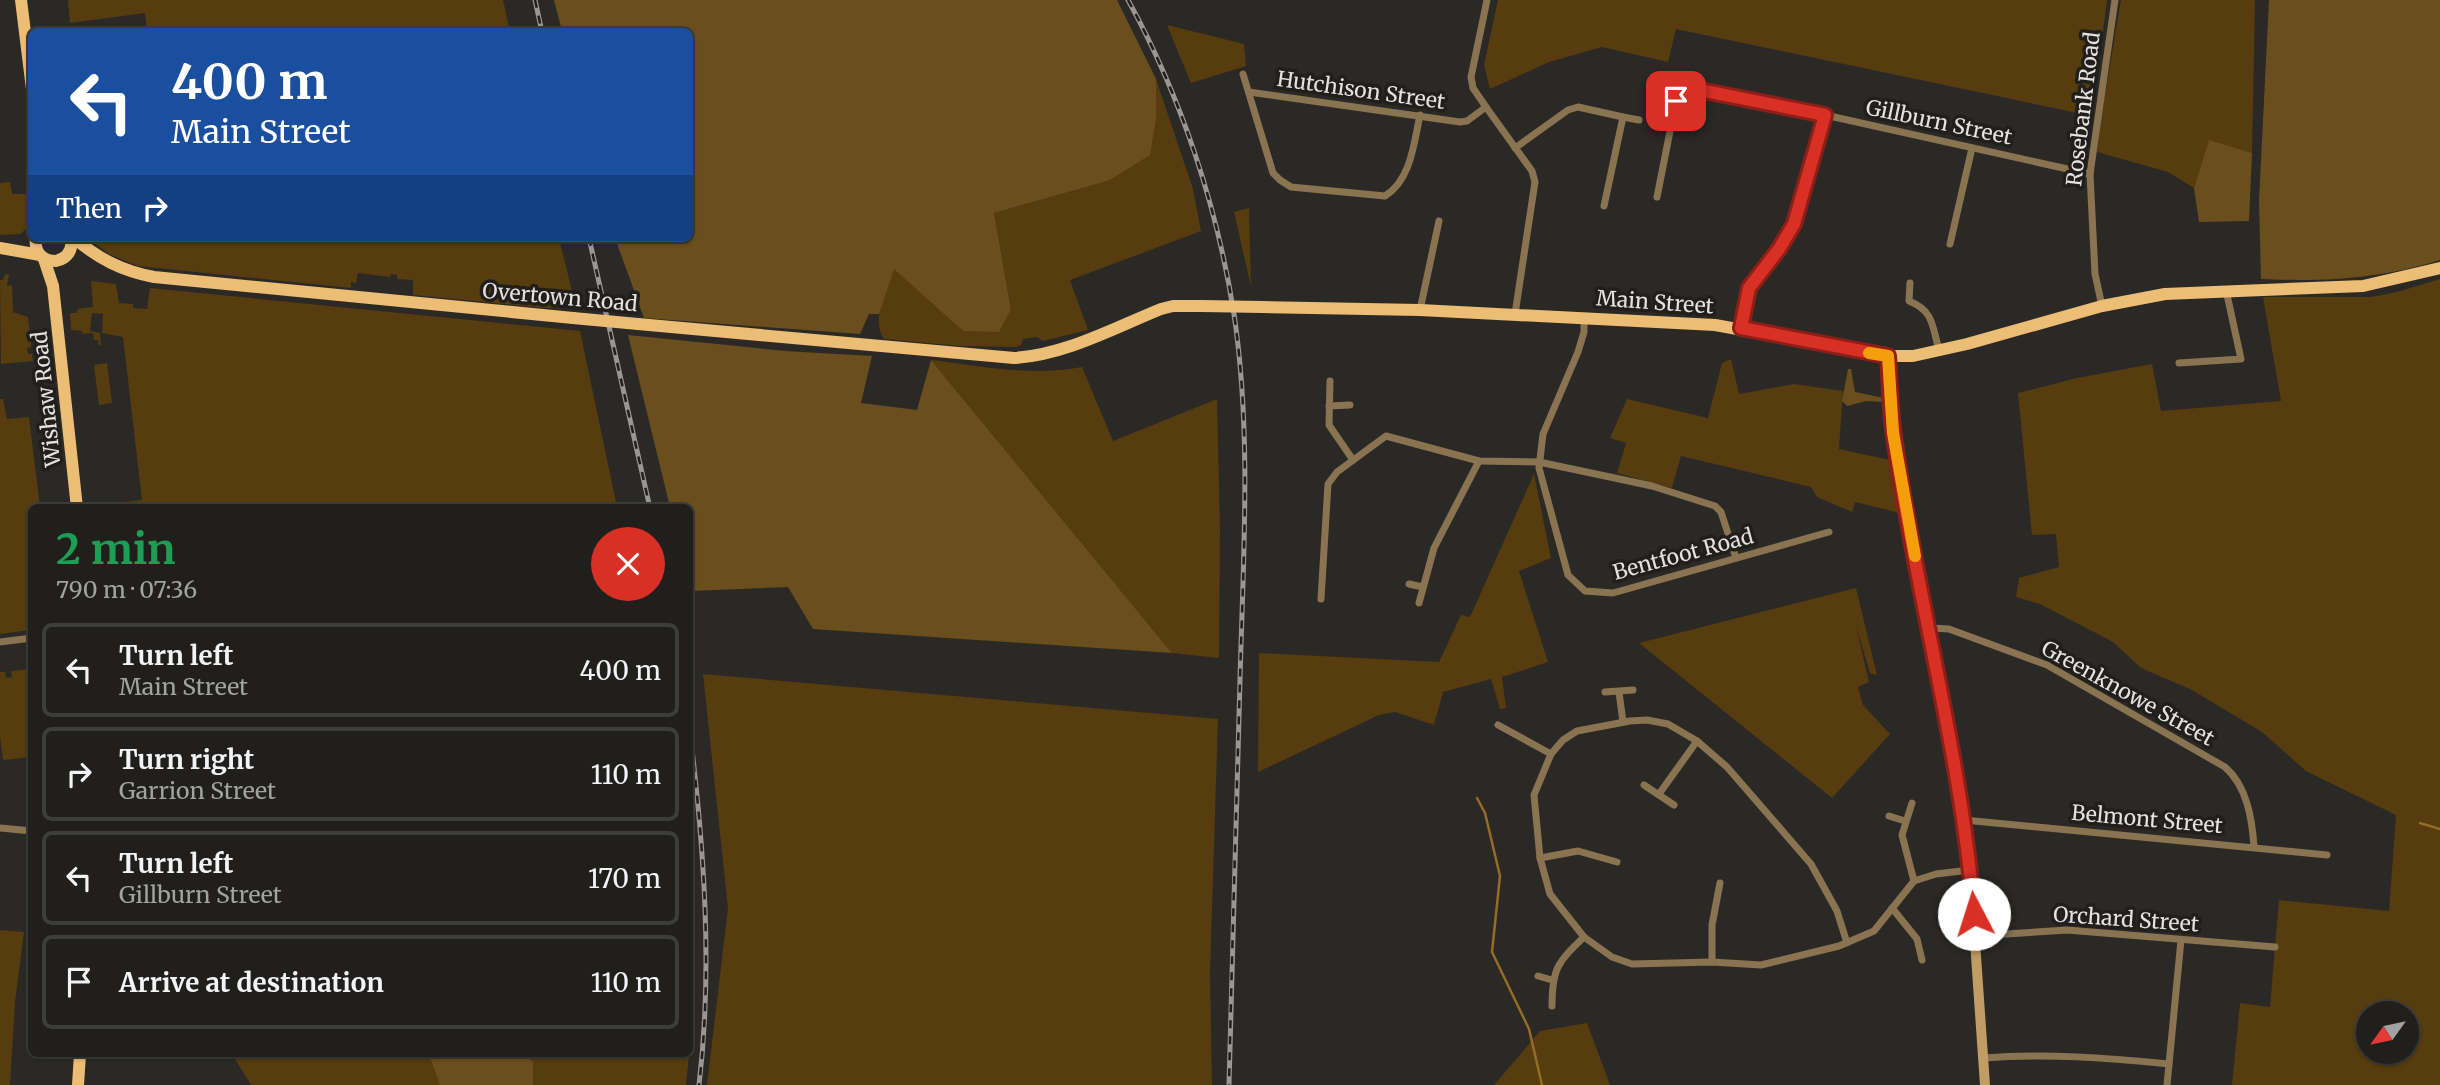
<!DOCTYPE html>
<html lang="en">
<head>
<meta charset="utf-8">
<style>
	:root { --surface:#201f1c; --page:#282725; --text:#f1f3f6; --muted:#a2a2a3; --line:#3d3d3b }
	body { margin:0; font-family:Merriweather,serif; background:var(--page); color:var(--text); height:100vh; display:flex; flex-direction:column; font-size:26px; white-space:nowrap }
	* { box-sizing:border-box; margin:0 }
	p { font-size:23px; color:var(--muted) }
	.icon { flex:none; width:38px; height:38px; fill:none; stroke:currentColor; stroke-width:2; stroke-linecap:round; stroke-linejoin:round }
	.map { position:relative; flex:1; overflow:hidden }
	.drawer { position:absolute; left:28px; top:504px; width:665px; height:553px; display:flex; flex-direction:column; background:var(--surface); border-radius:10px; box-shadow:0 2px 5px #0004,0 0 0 2px var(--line) }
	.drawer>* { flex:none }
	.banner { position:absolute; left:28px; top:28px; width:665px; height:214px; border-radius:10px; box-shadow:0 2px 5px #0004,0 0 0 2px var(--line); background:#1a4fa0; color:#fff; overflow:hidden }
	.needle { width:46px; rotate:237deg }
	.buttons { position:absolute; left:2356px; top:1001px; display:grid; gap:14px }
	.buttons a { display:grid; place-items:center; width:63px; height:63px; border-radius:50%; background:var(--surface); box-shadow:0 2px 5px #0004,0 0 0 2px var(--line); font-size:35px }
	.pin { position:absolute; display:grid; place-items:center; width:60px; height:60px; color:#fff; margin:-30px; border-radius:14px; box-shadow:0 4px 10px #0006 }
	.me { position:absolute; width:77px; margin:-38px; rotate:355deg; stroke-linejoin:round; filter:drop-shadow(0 0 5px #0008) }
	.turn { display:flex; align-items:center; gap:24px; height:147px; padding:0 28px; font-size:32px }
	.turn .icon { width:91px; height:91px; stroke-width:2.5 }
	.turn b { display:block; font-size:49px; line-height:60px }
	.then { display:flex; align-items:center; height:66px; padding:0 28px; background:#0003; gap:14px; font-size:26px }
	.round { display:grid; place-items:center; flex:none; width:74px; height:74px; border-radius:37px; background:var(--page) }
	.head { display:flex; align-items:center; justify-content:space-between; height:119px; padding:0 28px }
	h1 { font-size:42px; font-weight:700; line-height:52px; color:#1e9e55 }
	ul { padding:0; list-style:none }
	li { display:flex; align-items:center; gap:21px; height:94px; margin:0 14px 10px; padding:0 14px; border:4px solid var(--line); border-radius:10px }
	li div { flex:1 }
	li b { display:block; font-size:26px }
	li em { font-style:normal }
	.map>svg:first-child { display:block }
	.green { fill:#563c0e; fill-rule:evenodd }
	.forest { fill:#6b4e1e }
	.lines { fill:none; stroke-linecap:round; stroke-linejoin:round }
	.stream { stroke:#946c26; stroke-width:2.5 }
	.street { stroke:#8a7351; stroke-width:7 }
	.secondary { stroke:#c19d65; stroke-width:10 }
	.primary { stroke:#ecbd74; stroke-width:12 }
	.rail-casing { stroke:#989795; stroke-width:5 }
	.rail { stroke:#211f1c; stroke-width:2.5; stroke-dasharray:8; stroke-linecap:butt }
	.primary-bridge { stroke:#ecbd74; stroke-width:12 }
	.route-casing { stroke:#8d1f18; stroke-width:18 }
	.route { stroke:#d93025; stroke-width:12 }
	.slow { stroke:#f59e0b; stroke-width:12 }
	.labels { text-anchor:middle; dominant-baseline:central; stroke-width:7; stroke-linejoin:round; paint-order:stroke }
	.street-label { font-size:21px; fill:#e3e2e0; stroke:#211f1c }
</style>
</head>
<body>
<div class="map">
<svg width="2440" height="1085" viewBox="0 0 2440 1085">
	<rect width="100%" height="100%" fill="#2b2926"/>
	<g class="green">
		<polygon points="68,0 503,0 510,31 147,31 145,13 70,23"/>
		<polygon points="1498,0 2107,0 2092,116 1676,29 1668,62 1602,47 1549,62 1490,89 1484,65"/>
		<polygon points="2121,0 2255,0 2252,153 2209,141 2194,188 2168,172 2097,152 2101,118"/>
		<polygon points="1167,25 1244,44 1246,66 1191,83"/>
		<path d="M1156 79 1193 189 1201 231 1070 280 1088 330 1043 341 1037 337 1023 339 1021 345 1015 347 960 346 884 339C870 320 888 288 894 268L963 331 1011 309 994 213 1108 181 1156 118Z"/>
		<polygon points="10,182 12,194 30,194 31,225 20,234 0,235 0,183"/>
		<polygon points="1249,208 1251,286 1234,212"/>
		<polygon points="88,238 559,238 576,307 546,308 413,295 413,280 397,279 397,275 391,274 390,277 358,273 356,283 351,282 351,288 138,266 109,254"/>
		<polygon points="5,274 9,275 7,285 12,286 13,312 28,317 31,347 27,348 28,354 32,354 33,361 1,364 0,280 3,280"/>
		<path d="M2440 279V1085H2232L2240 1003 2270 1007 2279 900 2389 911 2396 815 2306 771 2262 732 2192 690 2141 668 2113 642 2040 604 2016 597 2019 578 2059 567 2056 534 2032 535 2018 393 2077 378 2152 364 2161 411 2281 401 2263 297H2371L2397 292ZM2368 1013H2406V1052H2368Z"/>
		<polygon points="91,281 116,284 119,303 133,304 133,308 147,309 150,288 580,331 617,507 109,507 109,504 142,500 123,337 102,333 103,314 92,313 90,331 100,333 101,345 99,345 98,340 94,340 93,333 83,334 82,331 71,330 70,313 77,313 77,309 93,307"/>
		<polygon points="1731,359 1739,394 1794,384 1843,391 1839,449 1890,460 1900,513 1855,502 1852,512 1817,497 1811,487 1681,456 1672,488 1617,473 1626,443 1610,438 1627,399 1708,418 1722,363"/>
		<path d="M931 360C980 366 1033 377 1082 367L1113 441 1217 399 1220 529 1219 658 1172 653Z"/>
		<polygon points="107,363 112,403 99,405 94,365"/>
		<polygon points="0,399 3,399 7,419 29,417 40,507 32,508 31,630 0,634"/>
		<polygon points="1534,474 1551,558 1519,571 1548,662 1502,677 1506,708 1500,709 1491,679 1443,692 1434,725 1395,712 1379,715 1258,772 1259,653 1439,662 1461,615 1470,617"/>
		<polygon points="1856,588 1877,675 1870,673 1856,626 1869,682 1858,687 1863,705 1890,734 1832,798 1639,643"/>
		<polygon points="31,669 31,757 3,760 0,736 0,672 5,672 6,678 12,677 11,671"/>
		<polygon points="703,674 1218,719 1210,973 1212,1085 707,1085 728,908"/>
		<polygon points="0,930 24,932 15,1002 10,1085 0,1085"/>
		<polygon points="1587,1023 1610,1085 1494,1085 1540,1031"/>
		<polygon points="232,1054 689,1054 686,1085 251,1085"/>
	</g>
	<g class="forest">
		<polygon points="554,0 1117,0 1156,79 1156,118 1150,155 1108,181 994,213 1011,309 999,332 963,331 894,269 879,314 869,314 860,334 644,318 615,238 690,238 690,32 562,31"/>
		<path d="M2269 0H2440V260C2378 279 2326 282 2261 279L2259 201Z"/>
		<polygon points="2209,140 2252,153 2249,221 2199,222 2194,188"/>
		<polygon points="628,335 785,351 872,356 861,403 917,410 931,360 1172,653 813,629 788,587 690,591 690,508 670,507"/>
		<polygon points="1848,369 1851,369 1855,392 1884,398 1884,402 1866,401 1847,406 1842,401"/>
		<polygon points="429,1054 524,1054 533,1062 533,1085 440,1085"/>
	</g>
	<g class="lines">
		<g class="stream">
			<polyline points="1477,798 1485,813 1500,876 1492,952 1529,1029 1542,1085"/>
			<polyline points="2420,823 2440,829"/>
		</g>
		<g class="street">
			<path d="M1243 74 1273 173 1280 180 1291 187 1385 196C1411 180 1414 143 1420 115"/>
			<polyline points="1249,92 1460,122 1467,121 1486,107 1473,88 1471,77 1487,0"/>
			<polyline points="1486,107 1532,171 1535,182 1515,314"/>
			<polyline points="1515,148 1568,110 1578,107 1623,117"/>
			<polyline points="1657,197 1676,101 1682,91 1690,88 1825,115 2090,174"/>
			<polyline points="1604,206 1623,117 1639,120"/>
			<polyline points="1950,244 1972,148"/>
			<path d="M1910 283 1909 301C1934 311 1932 326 1939 350"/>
			<polyline points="2102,306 2095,274 2090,174 2115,0"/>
			<polyline points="1420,310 1439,221"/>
			<polyline points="1584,318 1584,332 1578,352 1543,434 1539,468 1568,575 1585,591 1613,593 1829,532"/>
			<polyline points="1741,328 1749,288 1779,249 1794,224 1825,115"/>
			<polyline points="2179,363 2241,359 2226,290"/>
			<polyline points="1330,381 1329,425 1353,460"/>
			<polyline points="1329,406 1350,405"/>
			<polyline points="1409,584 1423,587"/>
			<polyline points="1321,599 1328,484 1337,472 1386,436 1479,461 1539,462 1610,477 1652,486 1715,506 1721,512 1736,558"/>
			<polyline points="1419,603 1434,548 1479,461"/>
			<path d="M1930 628 1949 629 2047 665 2225 767C2247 786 2252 819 2254 846"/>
			<polyline points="0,642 32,638"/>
			<polyline points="1605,692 1633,690"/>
			<polyline points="1619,692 1623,722"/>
			<polyline points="1498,725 1551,754"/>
			<polyline points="1644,785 1674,805"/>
			<polyline points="1659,794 1697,741"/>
			<polyline points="1912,803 1902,835 1914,881"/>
			<polyline points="1889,816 1905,821"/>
			<polyline points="1964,820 2327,855"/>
			<polyline points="0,828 32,831"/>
			<polyline points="1540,858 1578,851 1617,862"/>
			<polyline points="1892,908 1917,939 1922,960"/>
			<polyline points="1975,936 2067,930 2275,947"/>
			<polyline points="1847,943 1837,911 1811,864 1727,767 1697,741 1668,724 1647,720 1630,721 1577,731 1563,740 1551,754 1534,795 1540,858 1550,894 1584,937 1612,957 1632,964 1712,962 1761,965 1839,946 1874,931 1914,881 1936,874 1970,870"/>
			<polyline points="1712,962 1712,925 1720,883"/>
			<polyline points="1538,976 1552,980"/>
			<path d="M1552 1006C1552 968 1558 962 1584 937"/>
			<path d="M1984 1058C2046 1053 2107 1058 2169 1064"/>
			<polyline points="2167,1085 2181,940"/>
		</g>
		<polyline class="secondary" points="1888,356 1893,433 1901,479 1942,689 1964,820 1970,870 1985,1085"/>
		<g class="primary">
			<polyline points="21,0 32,89"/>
			<path d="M36 238C34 252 42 261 56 261 68 258 73 250 71 238"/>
			<path d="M74 238C99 259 122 271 154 277L573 318"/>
			<polyline points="0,248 40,255"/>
			<polyline points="44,259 53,286 77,508"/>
			<polyline points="1263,307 1420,310 1715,325 1888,356 1913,356 1967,344 2102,306 2165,294 2363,286 2440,268"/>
			<path d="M638 324 1014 358C1065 355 1114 328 1161 309L1173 306H1201"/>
			<polyline points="78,1085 80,1054"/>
		</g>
		<defs>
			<g id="rail">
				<polyline points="535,0 542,32"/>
				<path d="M1128 0C1181 96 1217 206 1234 314 1252 435 1243 559 1240 680 1236 815 1232 950 1229 1085"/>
				<polyline points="589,238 650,508"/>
				<path d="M690 732C704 848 713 968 699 1085"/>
			</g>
		</defs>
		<use href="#rail" class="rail-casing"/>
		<use href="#rail" class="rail"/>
		<g class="primary-bridge">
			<polyline points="1201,306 1263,307"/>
			<polyline points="573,318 638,324"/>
		</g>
	</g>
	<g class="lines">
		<defs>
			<path id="route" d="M1676 101 1682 91 1690 88 1825 115 1794 224 1779 249 1749 288 1741 328 1888 356C1890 383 1890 410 1894 436 1916 596 1961 752 1974 914"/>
		</defs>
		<use href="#route" class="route-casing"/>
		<use href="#route" class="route"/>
		<polyline class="slow" points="1869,353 1888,356 1893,433 1915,556"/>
	</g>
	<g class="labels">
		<g class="street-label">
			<text transform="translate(1361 90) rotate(8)">Hutchison Street</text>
			<text transform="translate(2083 109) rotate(-83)">Rosebank Road</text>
			<text transform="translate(1939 122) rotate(12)">Gillburn Street</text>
			<text transform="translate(560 297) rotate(5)">Overtown Road</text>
			<text transform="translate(1655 302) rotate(4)">Main Street</text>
			<text transform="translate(46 399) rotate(-96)">Wishaw Road</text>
			<text transform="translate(1683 554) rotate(-15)">Bentfoot Road</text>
			<text transform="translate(2128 693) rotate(29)">Greenknowe Street</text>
			<text transform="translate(2147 819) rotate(5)">Belmont Street</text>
			<text transform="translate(2126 919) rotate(4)">Orchard Street</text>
		</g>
	</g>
</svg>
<div class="buttons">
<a><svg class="needle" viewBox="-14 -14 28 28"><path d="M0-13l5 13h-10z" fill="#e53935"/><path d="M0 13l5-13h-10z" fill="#a2a2a3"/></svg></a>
</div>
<div class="pin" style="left:1676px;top:101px;background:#d93025"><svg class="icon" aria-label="arrive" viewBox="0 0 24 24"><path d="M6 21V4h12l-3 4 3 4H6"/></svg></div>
<svg class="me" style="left:1974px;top:914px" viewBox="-20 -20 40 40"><circle r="19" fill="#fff"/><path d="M0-13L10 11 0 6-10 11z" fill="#d93025"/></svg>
<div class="banner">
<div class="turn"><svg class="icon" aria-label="left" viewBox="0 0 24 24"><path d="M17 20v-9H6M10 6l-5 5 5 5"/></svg><div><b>400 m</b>Main Street</div></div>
<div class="then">Then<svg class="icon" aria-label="right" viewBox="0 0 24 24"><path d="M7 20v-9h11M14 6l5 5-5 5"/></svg></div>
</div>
<section class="drawer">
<div class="head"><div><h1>2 min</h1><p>790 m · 07:36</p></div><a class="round" style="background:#d93025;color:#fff"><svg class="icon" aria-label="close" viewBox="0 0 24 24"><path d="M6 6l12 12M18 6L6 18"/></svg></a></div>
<ul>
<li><svg class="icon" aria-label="left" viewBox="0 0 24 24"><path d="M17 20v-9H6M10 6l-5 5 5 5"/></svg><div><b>Turn left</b><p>Main Street</p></div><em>400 m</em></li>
<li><svg class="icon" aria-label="right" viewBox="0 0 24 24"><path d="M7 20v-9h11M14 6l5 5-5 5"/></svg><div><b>Turn right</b><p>Garrion Street</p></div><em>110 m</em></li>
<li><svg class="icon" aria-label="left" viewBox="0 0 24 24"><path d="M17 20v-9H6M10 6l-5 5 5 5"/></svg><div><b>Turn left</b><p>Gillburn Street</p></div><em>170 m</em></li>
<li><svg class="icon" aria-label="arrive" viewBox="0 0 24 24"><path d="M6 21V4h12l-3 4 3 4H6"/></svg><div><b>Arrive at destination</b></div><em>110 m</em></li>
</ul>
</section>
</div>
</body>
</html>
